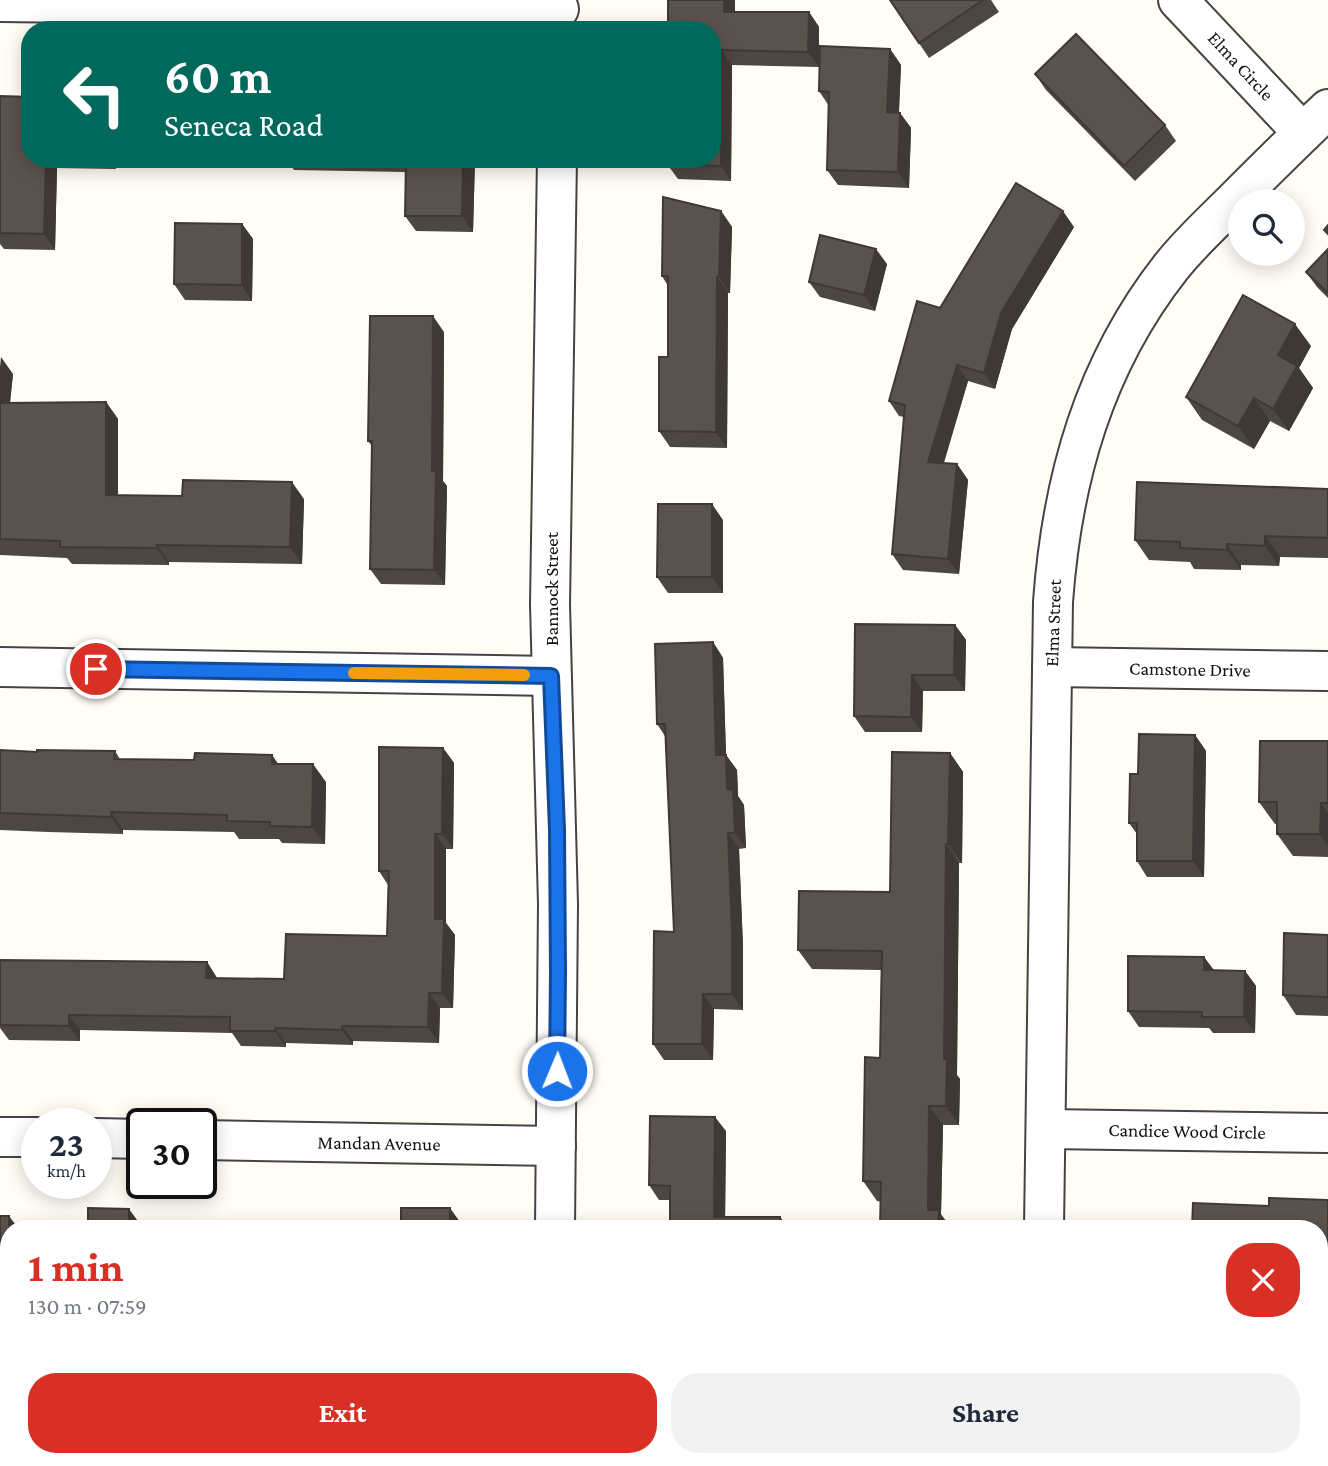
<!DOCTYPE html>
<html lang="en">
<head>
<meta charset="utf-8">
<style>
	:root { --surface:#fff; --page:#f2f2f3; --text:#1f2937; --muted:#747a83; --accent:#d93025 }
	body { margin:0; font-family:"Crimson Pro",serif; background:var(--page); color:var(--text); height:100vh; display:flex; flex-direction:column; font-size:26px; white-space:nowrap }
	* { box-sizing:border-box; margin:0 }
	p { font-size:23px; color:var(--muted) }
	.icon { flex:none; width:38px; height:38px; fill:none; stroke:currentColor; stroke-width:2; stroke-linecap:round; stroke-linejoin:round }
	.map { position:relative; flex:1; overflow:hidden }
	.sheet { position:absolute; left:0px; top:1220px; width:1328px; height:247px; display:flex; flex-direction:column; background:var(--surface); border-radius:28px 28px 0 0; box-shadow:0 4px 18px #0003 }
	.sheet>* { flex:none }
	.top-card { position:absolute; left:21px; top:21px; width:700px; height:147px; border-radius:28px; box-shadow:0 4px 18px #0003; background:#00695c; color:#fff; overflow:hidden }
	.buttons { position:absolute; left:1228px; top:189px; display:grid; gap:14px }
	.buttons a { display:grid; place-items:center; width:77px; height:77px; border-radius:50%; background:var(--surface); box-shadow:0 4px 18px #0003; font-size:35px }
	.speed { position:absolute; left:21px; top:1108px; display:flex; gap:14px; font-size:35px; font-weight:700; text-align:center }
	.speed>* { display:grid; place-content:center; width:91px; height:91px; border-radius:50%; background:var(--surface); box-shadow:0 4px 18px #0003; line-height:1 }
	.speed small { font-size:18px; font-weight:400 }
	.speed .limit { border:4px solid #111; border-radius:10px; background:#fff; color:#111 }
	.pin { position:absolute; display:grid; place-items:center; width:60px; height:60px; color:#fff; margin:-30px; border:4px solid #fff; border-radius:50%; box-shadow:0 2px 7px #0007 }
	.me { position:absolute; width:77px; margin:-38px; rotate:1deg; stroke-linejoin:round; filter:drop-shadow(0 0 5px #0008) }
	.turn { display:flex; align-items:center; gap:24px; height:147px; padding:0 28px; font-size:32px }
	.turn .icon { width:91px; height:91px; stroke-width:2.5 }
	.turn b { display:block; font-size:49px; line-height:60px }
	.round { display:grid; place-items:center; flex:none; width:74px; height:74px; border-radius:28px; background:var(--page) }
	.head { display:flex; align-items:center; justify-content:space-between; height:119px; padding:0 28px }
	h1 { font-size:42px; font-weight:700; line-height:52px; color:var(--accent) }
	.button { display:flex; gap:14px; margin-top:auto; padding:14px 28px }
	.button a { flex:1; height:80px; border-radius:28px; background:var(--accent); color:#fff; font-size:28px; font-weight:700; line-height:80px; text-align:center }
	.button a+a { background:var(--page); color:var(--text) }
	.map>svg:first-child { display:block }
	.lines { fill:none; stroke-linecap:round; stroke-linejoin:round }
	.minor-casing { stroke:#444; stroke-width:42 }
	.minor { stroke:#fff; stroke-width:38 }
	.wall { fill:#4d4742 }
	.shaded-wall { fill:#3f3936 }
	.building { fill:#5a524d; stroke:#3f3936; stroke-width:2 }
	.route-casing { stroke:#114b97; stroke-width:18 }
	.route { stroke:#1a73e8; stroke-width:12 }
	.slow { stroke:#f59e0b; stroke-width:12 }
	.labels { text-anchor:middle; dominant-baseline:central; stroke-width:7; stroke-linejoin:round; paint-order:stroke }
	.street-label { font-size:19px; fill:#111; stroke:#fff }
</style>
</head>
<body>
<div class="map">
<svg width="1328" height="1466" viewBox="0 0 1328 1466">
	<rect width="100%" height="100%" fill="#fffdf5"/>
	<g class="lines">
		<defs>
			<g id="minor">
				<polyline points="1178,0 1303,133"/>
				<polyline points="0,2 559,9"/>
				<polyline points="0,667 551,676"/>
				<polyline points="1052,667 1328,671"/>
				<polyline points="1046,1129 1328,1133"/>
				<polyline points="0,1137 37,1137"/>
				<polyline points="96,1138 142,1139"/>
				<polyline points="201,1140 556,1146"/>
				<polyline points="555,1228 558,904 550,604 557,159"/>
				<path d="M1044 1228 1053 602C1062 479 1094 365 1171 267 1190 243 1212 223 1233 202 1265 170 1296 139 1328 109"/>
				<polyline points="551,1466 551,1458"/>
				<polyline points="1042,1466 1042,1458"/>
			</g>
		</defs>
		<use href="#minor" class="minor-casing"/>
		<use href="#minor" class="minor"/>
	</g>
	<g class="wall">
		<polygon points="735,0 735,12 809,12 819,27 819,67 732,65 731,181 678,179 667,164"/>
		<polygon points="890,0 991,0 999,12 929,58"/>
		<polygon points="890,49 901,65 899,113 900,113 911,128 909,188 838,185 827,170 829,106 819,91"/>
		<polygon points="1035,74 1165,125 1176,141 1135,181 1046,90"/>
		<polygon points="0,96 30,159 218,159 218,168 116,166 116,169 57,168 55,250 4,249 0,244"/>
		<polygon points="286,159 475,159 473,232 416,231 405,216 406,172 294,170"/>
		<polygon points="721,211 732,227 730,293 728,293 727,448 670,447 659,431 668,357 668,286 662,276"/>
		<polygon points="242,224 253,239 252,301 185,300 174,284"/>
		<polygon points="1074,227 1012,329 995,389 968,381 944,463 957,464 968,480 959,574 903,570 892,554 904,417 899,416 889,401 940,308"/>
		<polygon points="1328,249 1328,298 1317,287 1306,272"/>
		<polygon points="887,264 875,311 820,297 809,282"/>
		<polygon points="444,332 443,481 447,486 445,585 381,584 370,569 372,446 368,441"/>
		<polygon points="1311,346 1299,368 1313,388 1289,431 1270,421 1254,449 1202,420 1186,397"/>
		<polygon points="0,367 13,374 10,403 106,402 118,419 118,495 304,499 302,564 169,562 169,565 72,564 67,558 0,555"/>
		<polygon points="1328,489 1328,558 1280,557 1279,566 1241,565 1241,570 1194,569 1190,562 1149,560 1135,540"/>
		<polygon points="723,520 723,593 668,593 657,577"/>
		<polygon points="955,625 966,640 965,691 923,691 922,732 865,732 854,716"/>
		<polygon points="713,642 723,658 726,755 737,770 738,796 744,805 746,848 739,849 743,947 743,1010 714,1009 713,1060 664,1060 653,1044 674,932 665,736 657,724"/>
		<polygon points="1195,735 1206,751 1204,877 1147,877 1137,861 1137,834 1129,823"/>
		<polygon points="1328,741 1328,857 1293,856 1277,834 1277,824 1275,824 1259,802"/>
		<polygon points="443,748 454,763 453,849 446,849 446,923 455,935 453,1008 440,1008 439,1043 353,1041 353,1045 286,1043 286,1047 241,1046 232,1033 80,1030 80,1041 9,1040 0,1028 0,960 207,962 217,978 284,979 387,936 388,885 379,871"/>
		<polygon points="0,750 37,752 115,751 120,759 278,764 326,782 325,844 282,843 279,839 239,839 234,832 123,830 123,834 48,832 0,830"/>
		<polygon points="950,753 963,772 962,863 959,863 957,1075 960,1079 959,1125 943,1125 941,1214 877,1201 863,1181 880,1058 881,970 812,969 798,950 890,892"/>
		<polygon points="1328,935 1328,1016 1296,1015 1283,995"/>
		<polygon points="1204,957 1214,970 1245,971 1256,986 1255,1033 1213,1033 1209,1028 1139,1027 1128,1011"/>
		<polygon points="726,1131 725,1217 780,1217 788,1228 670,1228 670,1200 659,1200 649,1185"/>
		<polygon points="1328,1200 1328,1284 1320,1284 1320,1228 1192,1228 1269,1206"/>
		<polygon points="0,1216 16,1225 9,1228 9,1296 0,1296"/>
		<polygon points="1328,1400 1328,1466 1275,1466 1272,1462"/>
		<polygon points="371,1458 453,1458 459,1466 377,1466"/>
		<polygon points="653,1458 743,1458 743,1463 726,1462"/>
		<polygon points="1131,1458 1214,1458 1214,1466 1174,1466 1173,1464 1134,1463"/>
	</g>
	<g class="shaded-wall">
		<polygon points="724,0 735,0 735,27 724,12"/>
		<polygon points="809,12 819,27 819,67 808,52"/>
		<polygon points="890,49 901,65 898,128 887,112"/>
		<polygon points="722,50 732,65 731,181 721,166"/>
		<polygon points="900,113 911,128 909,188 898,172"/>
		<polygon points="46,159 51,159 57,168 55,250 44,234"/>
		<polygon points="212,159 218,159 218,168"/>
		<polygon points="463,159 475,159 473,232 462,216"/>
		<polygon points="721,211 732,227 730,293 719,277"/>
		<polygon points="1063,211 1074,227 1012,329 995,389 984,373 1001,313"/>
		<polygon points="242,224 253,239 252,301 242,285"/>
		<polygon points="876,249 887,264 875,311 864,295"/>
		<polygon points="717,277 728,293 727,448 716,432"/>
		<polygon points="433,316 444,332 443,481 447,486 445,585 434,570 432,471"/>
		<polygon points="1295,324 1311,346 1299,368 1313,388 1289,431 1273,409 1278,355"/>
		<polygon points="1,357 13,374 8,420 0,409 0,367"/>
		<polygon points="957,365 968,381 939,477 928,462"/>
		<polygon points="1254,398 1270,421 1254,449 1238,426"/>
		<polygon points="106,402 118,419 118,512 106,495"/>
		<polygon points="957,464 968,480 959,574 948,559"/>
		<polygon points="292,482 304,499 302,564 290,547"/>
		<polygon points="712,504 723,520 723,593 712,577"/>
		<polygon points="1265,536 1280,557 1279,566 1265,546"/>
		<polygon points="1227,544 1241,565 1241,570 1227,550"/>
		<polygon points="157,545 169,562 169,565 157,548"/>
		<polygon points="955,625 966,640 965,691 954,675"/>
		<polygon points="713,642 723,658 726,755 737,770 738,796 744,805 746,848 735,833 727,789 716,755"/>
		<polygon points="912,675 923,691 922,732 911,717"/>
		<polygon points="1195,735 1206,751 1204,877 1193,861"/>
		<polygon points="443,748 454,763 453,849 442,834"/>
		<polygon points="950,753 963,772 962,863 948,844"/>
		<polygon points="272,755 284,772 272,764"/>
		<polygon points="313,764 326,782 325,844 312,827"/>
		<polygon points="1321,803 1328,814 1328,846 1320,834"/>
		<polygon points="111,812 123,830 123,834 111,817"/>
		<polygon points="728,833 739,849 743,947 743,1010 732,994"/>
		<polygon points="435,834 446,849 446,923 455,935 453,1008 442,993 435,919"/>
		<polygon points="946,844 959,863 957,1075 960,1079 959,1125 946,1106 944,1059"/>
		<polygon points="1204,957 1215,973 1204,970"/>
		<polygon points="207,962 217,978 206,978"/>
		<polygon points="1245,971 1256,986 1255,1033 1244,1017"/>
		<polygon points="429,993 440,1008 439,1043 428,1027"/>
		<polygon points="703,994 714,1009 713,1060 702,1044"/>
		<polygon points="69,1015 80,1030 80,1041 69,1026"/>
		<polygon points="342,1026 353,1041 353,1045 342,1030"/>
		<polygon points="275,1028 286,1043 286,1047 275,1031"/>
		<polygon points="929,1106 943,1125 941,1214 951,1228 938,1228 928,1210"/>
		<polygon points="715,1117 726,1131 725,1228 714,1217"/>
		<polygon points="450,1208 460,1222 460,1228 450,1228"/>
		<polygon points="129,1209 140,1224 140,1228 129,1228"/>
		<polygon points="9,1216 18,1228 9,1225"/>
		<polygon points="780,1217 788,1228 780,1228"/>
		<polygon points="1322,1456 1328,1465 1328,1466 1323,1466 1321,1463"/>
		<rect x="327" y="1458" width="11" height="8"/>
		<polygon points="450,1458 453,1458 459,1466 450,1466"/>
		<polygon points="715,1458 723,1458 726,1462 726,1466 715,1466"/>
		<polygon points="938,1458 951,1458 951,1466 937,1466"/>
		<polygon points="1207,1458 1214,1458 1214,1466 1213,1466"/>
	</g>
	<g class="building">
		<polygon points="668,0 724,0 724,12 809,12 808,52 722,50 721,166 667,164 667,159 712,159 712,30 668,30"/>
		<polygon points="890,0 983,0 919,43"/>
		<polygon points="1076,34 1165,125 1124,166 1035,74"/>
		<polygon points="820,46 890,49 887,112 900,113 898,172 827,170 829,92 819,91"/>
		<polygon points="0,96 30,97 30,159 46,159 44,234 0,233"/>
		<polygon points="406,159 463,159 462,216 405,216"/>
		<polygon points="1016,183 1063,211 1001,313 984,373 957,365 928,462 957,464 948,559 892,554 905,405 889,401 917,301 940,308"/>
		<polygon points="663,197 721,211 719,277 717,277 716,432 659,431 659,357 668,357 668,276 662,276"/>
		<polygon points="175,223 242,224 242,285 174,284"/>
		<polygon points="1328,225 1328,234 1324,230"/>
		<polygon points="820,235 876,249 864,295 809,282"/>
		<polygon points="1328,249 1328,293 1306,272"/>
		<polygon points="1243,295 1295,324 1278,355 1297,366 1273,409 1254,398 1238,426 1186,397"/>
		<polygon points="370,316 433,316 432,471 436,471 434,570 370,569 372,441 368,441"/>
		<polygon points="106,402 106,495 182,496 183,480 292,482 290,547 157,545 157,548 60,547 60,541 0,539 0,403"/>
		<polygon points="1137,482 1328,489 1328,538 1265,536 1265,546 1227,544 1227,550 1180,548 1180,542 1135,540"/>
		<polygon points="658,504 712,504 712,577 657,577"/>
		<polygon points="855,624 955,625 954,675 912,675 911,717 854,716"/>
		<polygon points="713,642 716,755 726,755 727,789 733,790 735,833 728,833 732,931 732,994 703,994 702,1044 653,1044 654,931 674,932 665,724 657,724 655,644"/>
		<polygon points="1139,734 1195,735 1193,861 1137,861 1137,823 1129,823 1130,774 1138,774"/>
		<polygon points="1260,741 1328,741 1328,803 1321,803 1320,834 1277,834 1277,802 1259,802"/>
		<polygon points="379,747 443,748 442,834 435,834 435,919 444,919 442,993 429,993 428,1027 342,1026 342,1030 275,1028 275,1031 230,1031 230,1017 69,1015 69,1026 0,1025 0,960 207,962 206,978 284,979 286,934 387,936 389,871 379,871"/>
		<polygon points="0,750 37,752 37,750 115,751 114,759 194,760 195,753 272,755 272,764 313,764 312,827 270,826 270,822 227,821 227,815 111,812 111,817 0,813"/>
		<polygon points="892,752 950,753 948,844 946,844 944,1059 947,1060 946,1106 929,1106 928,1210 939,1210 938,1228 880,1228 881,1182 863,1181 865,1057 880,1058 882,951 798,950 799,891 890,892"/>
		<polygon points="1284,933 1328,935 1328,997 1283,995"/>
		<polygon points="1128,956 1204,957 1204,970 1245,971 1244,1017 1202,1017 1202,1012 1128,1011"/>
		<polygon points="650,1116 715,1117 714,1217 780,1217 780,1228 670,1228 670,1186 649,1185"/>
		<polygon points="1269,1198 1328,1200 1328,1265 1320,1265 1320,1228 1152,1228 1153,1226 1192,1228 1193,1203 1269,1206"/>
		<polygon points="88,1208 129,1209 129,1228 88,1228"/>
		<rect x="401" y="1208" width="49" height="20"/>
		<polygon points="0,1216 9,1216 9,1225 59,1226 59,1228 9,1228 9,1281 0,1281"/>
		<polygon points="1320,1400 1328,1400 1328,1456 1322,1456 1321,1463 1272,1462 1273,1458 1320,1458"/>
		<polygon points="0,1421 9,1422 9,1458 327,1458 327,1466 0,1466"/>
		<rect x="404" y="1458" width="46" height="8"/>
		<rect x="653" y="1458" width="62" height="8"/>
		<polygon points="875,1458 938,1458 937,1466 875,1466"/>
	</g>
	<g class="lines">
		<defs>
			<polyline id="route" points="96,669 551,676 557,830 558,972 557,1071"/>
		</defs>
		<use href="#route" class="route-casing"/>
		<use href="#route" class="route"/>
		<polyline class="slow" points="354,673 524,675"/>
	</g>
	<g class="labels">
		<g class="street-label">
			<text transform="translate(1241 66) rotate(47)">Elma Circle</text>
			<text transform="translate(551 589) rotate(-90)">Bannock Street</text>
			<text transform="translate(1053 623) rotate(-88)">Elma Street</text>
			<text transform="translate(1190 669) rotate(1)">Camstone Drive</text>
			<text transform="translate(1187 1131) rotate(1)">Candice Wood Circle</text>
			<text transform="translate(379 1143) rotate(1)">Mandan Avenue</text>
		</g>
	</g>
</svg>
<div class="buttons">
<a><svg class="icon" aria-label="search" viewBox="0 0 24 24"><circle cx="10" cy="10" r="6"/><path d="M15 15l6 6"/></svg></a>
</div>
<div class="speed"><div>23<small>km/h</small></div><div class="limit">30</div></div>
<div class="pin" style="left:96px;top:669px;background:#d93025"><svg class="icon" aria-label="arrive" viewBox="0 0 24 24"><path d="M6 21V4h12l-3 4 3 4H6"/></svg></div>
<svg class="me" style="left:557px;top:1071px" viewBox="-20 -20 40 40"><circle r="17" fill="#1a73e8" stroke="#fff" stroke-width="3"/><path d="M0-11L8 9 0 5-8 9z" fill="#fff"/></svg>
<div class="top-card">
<div class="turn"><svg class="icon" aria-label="left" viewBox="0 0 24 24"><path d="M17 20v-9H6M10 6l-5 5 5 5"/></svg><div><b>60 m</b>Seneca Road</div></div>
</div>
<section class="sheet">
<div class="head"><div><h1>1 min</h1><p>130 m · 07:59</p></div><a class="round" style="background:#d93025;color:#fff"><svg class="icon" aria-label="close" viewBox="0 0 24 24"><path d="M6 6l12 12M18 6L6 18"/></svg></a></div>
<div class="button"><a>Exit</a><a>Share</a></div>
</section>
</div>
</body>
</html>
